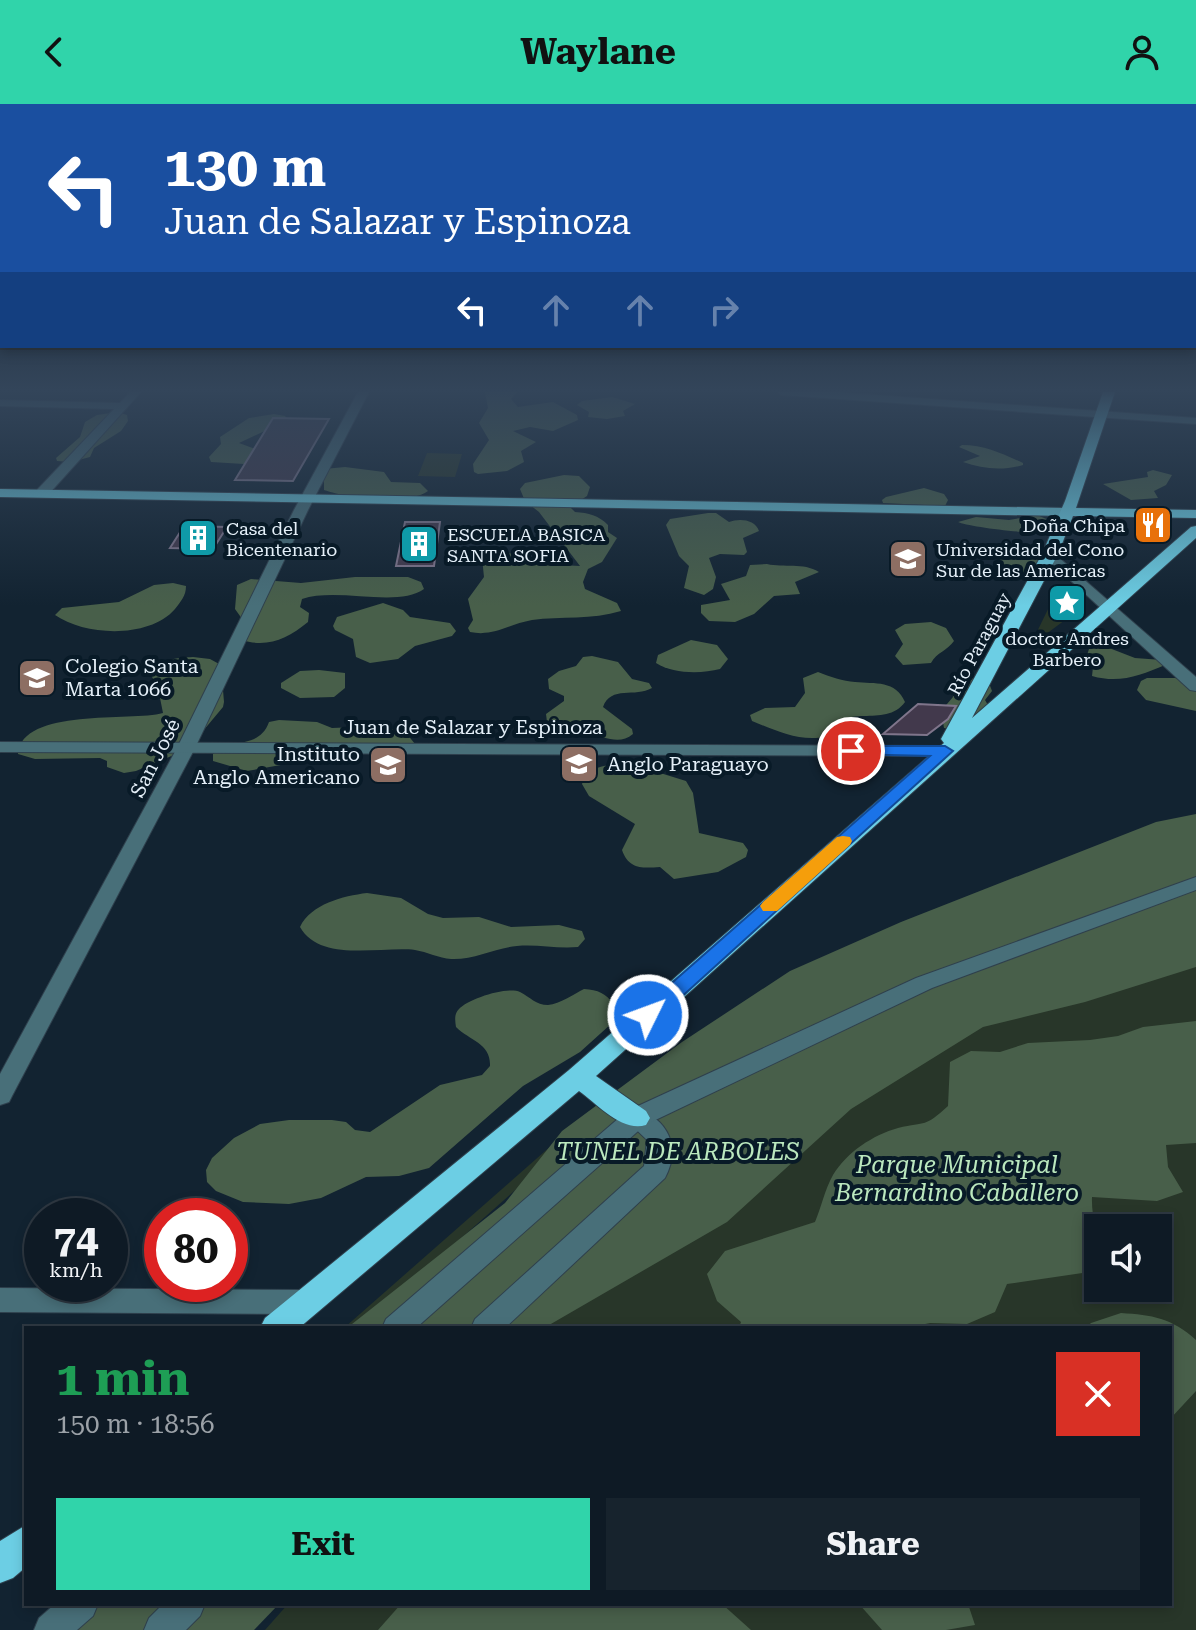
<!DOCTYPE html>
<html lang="en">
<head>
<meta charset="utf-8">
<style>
	:root { --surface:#0e1a25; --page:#17232d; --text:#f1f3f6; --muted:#9ba1a7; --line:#2e3842; --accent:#30d4aa }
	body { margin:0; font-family:"Roboto Serif",serif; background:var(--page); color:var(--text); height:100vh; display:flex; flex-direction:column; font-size:30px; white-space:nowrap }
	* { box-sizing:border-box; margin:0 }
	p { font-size:26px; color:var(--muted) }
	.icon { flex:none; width:44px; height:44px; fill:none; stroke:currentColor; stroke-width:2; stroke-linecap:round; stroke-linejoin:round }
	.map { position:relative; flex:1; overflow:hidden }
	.details { position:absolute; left:24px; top:1222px; width:1148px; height:280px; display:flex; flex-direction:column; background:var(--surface); border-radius:0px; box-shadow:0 4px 12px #0003,0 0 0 2px var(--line) }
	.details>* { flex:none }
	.hud { position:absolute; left:0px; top:0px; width:1196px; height:244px; box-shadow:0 4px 12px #0003,0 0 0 2px var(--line); background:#1a4fa0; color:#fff; overflow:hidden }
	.buttons { position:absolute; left:1084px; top:1110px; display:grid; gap:16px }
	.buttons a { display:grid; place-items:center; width:88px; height:88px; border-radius:0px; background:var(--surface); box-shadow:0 4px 12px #0003,0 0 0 2px var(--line); font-size:40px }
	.speed { position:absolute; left:24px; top:1094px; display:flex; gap:16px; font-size:40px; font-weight:700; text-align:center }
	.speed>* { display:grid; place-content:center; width:104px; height:104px; border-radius:50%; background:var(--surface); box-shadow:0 4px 12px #0003,0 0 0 2px var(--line); line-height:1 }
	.speed small { font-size:20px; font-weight:400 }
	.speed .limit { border:12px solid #d22; background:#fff; color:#111 }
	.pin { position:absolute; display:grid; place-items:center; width:68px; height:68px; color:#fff; margin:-34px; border:4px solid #fff; border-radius:50%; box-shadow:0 2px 8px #0007 }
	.me { position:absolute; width:88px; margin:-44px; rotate:48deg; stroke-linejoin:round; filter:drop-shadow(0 0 6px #0008) }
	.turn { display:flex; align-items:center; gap:28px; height:168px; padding:0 32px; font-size:36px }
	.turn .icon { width:104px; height:104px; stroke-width:2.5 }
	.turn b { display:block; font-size:56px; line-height:68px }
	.lanes { display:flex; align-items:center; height:76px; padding:0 32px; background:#0003; justify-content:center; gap:40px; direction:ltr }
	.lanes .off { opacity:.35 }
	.round { display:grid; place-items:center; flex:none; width:84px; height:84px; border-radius:0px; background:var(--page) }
	.head { display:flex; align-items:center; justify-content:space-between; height:136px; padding:0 32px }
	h1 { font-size:48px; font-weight:700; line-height:60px; color:#1e9e55 }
	.button { display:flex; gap:16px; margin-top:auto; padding:16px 32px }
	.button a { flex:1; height:92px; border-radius:0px; background:var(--accent); color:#111; font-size:32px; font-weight:700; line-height:92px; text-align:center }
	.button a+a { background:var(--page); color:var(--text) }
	header { display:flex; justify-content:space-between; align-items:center; height:104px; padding:0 32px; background:var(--accent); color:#111; font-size:36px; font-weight:700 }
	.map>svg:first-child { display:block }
	.green { fill:#283629; fill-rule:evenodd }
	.forest { fill:#485f4a }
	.building { fill:#42394c; stroke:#7f758b; stroke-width:2 }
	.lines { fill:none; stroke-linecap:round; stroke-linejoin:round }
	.minor-casing { stroke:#2f404d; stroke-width:2 }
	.tertiary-casing { stroke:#2f404d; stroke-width:2 }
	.primary-casing { stroke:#2f404d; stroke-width:2 }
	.trunk-casing { stroke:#2f404d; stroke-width:2 }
	.minor { fill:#486f79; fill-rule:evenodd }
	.tertiary { fill:#486f79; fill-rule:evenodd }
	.primary { fill:#67bfd2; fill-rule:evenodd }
	.trunk { fill:#6ccee4; fill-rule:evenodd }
	.route { fill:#1a73e8; stroke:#114b97; stroke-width:2 }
	.slow { fill:#f59e0b }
	.labels { text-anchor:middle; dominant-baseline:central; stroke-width:8; stroke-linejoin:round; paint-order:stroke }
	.far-poi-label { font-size:18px; fill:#e4eff8; stroke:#081a27; text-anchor:start }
	.far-street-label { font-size:18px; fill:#e4eff8; stroke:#081a27 }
	.poi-label { font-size:20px; fill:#e4eff8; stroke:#081a27; text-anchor:start }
	.street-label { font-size:20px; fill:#e4eff8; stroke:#081a27 }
	.near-park-label { font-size:24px; font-style:italic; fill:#bbe8be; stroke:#081a27 }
</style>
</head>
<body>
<header><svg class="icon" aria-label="back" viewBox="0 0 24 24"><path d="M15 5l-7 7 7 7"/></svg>Waylane<svg class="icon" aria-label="person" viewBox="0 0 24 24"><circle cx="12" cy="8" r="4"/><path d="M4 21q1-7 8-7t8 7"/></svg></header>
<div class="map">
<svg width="1196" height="1526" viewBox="0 0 1196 1526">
	<rect width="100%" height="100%" fill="#122331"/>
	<g class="green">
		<polygon points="427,349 462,350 455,373 418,372"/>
		<polygon points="1065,483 1084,502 1038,536 1033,536 1051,499"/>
		<path d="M1196 792V1526H265L288 1500H1170V1224H537L599 1155ZM1098 1124H1158V1184H1098Z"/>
		<polygon points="586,1011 594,1016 360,1224 344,1224"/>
	</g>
	<g class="forest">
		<polygon points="485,288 517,288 511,295 518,303 553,298 577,311 578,316 553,327 530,323 513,327 536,338 521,347 524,358 507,367 478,370 474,368 473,360 489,336 479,319 488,304"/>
		<polygon points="612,293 635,300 623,307 625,312 607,315 588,313 589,308 577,301 582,297"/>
		<polygon points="118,308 127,311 128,317 121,327 94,344 90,353 71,358 57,357 56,354 80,333 85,318 97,311"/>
		<polygon points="274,310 285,312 288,316 239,339 258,346 256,354 244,360 211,358 209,353 221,340 220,333 249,314"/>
		<path d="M962 341C985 341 1003 350 1023 359V361C1002 367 983 365 963 358L980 352 959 343Z"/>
		<path d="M345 363 384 368 391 378 420 379 428 387C410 401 346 394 324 386V365Z"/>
		<polygon points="1153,366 1172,371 1166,381 1154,387 1158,394 1131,396 1103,380 1148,373 1147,368"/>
		<path d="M564 371 579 372 590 383 587 392 570 403 575 408C589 409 598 411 608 421V428L617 434 602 458 588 465 583 478 585 485 617 499 621 507C592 516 561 512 532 516 509 520 494 533 470 528L468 524 473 516 468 495 484 473 482 454 489 448 519 450 540 460 580 462 539 408 525 397 520 385 525 379Z"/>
		<polygon points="924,384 944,390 948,396 945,402 883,399 882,396 886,393"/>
		<path d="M708 409H716L729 418C739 414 755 415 759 427L743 434 747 448 744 451 720 450 709 454 716 473 713 485 704 491 684 484 689 462 679 452 666 421 670 415Z"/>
		<path d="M1037 411 1056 419 1054 428C1043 432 968 423 958 418L976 413 1009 416Z"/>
		<polygon points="1015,442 1031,443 1042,453 1027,470 1009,470 1003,467 999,453"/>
		<path d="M767 460C784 464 803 458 819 468L795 478 800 490 774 492 754 510 735 518 709 517 701 509V501L730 496 721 480 746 472 750 461Z"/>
		<path d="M355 473H408L421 478 424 485C398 504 337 483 302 495L300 503 309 509 308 518C287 535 268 544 241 536L245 519 235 505 237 481 251 475 301 479Z"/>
		<path d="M173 479 186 482C186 492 181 497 175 505 149 535 85 532 55 511L62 504 119 498 154 481Z"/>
		<polygon points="383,499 403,506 410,513 450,519 456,527 452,532 415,542 398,555 370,559 356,553 353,535 335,526 333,522 337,513"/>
		<path d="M931 518 946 524 954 537C947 547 937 548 931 559L903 561 895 552 903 540 895 526 905 520Z"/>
		<path d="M691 536 717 541 728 555 720 565C701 570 673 570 656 559L658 551Z"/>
		<path d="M1104 542 1135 554 1162 556 1165 561C1141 571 1120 580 1092 572L1093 563 1086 554 1089 545Z"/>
		<path d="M592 552 618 558 632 575 649 579 652 584C635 594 611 581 603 603L632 625 633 630C619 642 604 632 588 630 573 629 562 634 548 626L546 610 564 597V592L549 585 548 575 559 567 576 562 583 553Z"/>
		<path d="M193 553 210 555 221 561 224 598 223 603 188 645 136 667 124 669 107 663V657L100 654 35 655 18 650C22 603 131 618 163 609L158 584 151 571C160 554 177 554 193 553Z"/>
		<polygon points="319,566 345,569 345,584 334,593 300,594 281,584 281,579 300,567"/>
		<path d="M818 568C830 573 843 577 855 578 875 580 896 576 905 598 885 626 841 596 829 632 801 639 777 627 752 617L750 611 765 604 795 603 805 589 803 574Z"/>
		<polygon points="962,571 989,579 992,587 985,596 992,608 966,627 944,624 941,607 953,593 951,582 953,573"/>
		<polygon points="1147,574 1175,574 1196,579 1196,607 1146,596 1137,586 1141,577"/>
		<path d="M279 616 317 618 332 624 381 622 407 630 415 640 354 650 335 659H292L247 667 213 657V650C230 633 259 646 269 618Z"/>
		<path d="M628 659 686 677 693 689 699 729 743 739 748 746 746 753 718 768 674 775 660 763C643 764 629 766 622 746L635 720 589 692 582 680C590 660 609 661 628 659Z"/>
		<polygon points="1196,710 1196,863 1085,898 983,923 851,1005 727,1118 544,1224 347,1224 505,1099 562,1027 682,938 790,867 901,818 1156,718"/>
		<path d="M367 789 401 794 428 810 443 814 479 813 511 823 559 821 582 827 585 835 578 843C557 845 537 840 517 842 495 844 474 856 451 855 439 854 427 848 415 846 382 842 320 859 300 823 311 800 343 792 367 789Z"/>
		<path d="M584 885C598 886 606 889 614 901L611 920 580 948 523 982 429 1064 399 1072 366 1073 321 1094 289 1100 243 1098 216 1087 207 1078 206 1066 212 1054 234 1034 260 1020 289 1016H332L346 1018 355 1026 370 1028 440 981 482 971 490 962C491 939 470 937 456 923 455 916 454 910 459 905 468 895 507 882 520 888 530 893 536 901 548 901 560 900 574 890 584 885Z"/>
		<path d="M1196 917V1039L1166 1041 1168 1063 1183 1088 1157 1097 1092 1093C1091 1119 1103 1141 1096 1167L1007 1180 995 1208 967 1220 930 1219 906 1224H739L741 1218 717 1197 707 1170 725 1147 815 1118C821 1104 825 1085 833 1071 847 1048 873 1031 898 1024 927 1017 924 1024 948 1002L950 958 971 947 1000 948 1028 939 1090 936 1118 932 1143 923Z"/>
		<path d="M1121 1209C1152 1211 1172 1214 1196 1236V1287L1170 1315V1224H1086L1091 1219Z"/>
		<polygon points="100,1500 279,1500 254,1526 72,1526"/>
		<polygon points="401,1500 722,1500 751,1526 378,1526"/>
		<polygon points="859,1500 968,1500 975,1521 946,1526 882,1526"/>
	</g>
	<g class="building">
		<polygon points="273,314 329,315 293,377 235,376"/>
		<polygon points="405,418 440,418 434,462 396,462"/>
		<polygon points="184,422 227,423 213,445 170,444"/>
		<polygon points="918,600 956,602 948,615 927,631 883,630"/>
	</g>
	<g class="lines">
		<defs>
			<g id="minor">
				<polygon points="130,288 141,288 46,393 36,393 36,387 114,305 0,302 0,296 120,299"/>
				<polygon points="358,288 369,288 308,406 195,644 12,992 9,998 0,1001 0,970 177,644 294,406"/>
				<polygon points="777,288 835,288 1196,314 1196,320 782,291"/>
				<polygon points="1050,446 1196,573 1196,587 1190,586 1045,453 1045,447"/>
				<path d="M636 1005C669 1015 681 1044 665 1074L505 1224H471L475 1215 644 1062 647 1036 624 1014 627 1007Z"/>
				<polygon points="0,1184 307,1186 317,1189 321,1198 317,1207 307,1210 0,1208"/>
				<polygon points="163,1500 205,1500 200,1512 186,1526 144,1526 149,1514"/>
			</g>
			<g id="tertiary">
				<polygon points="0,638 945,642 954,647 945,652 0,648"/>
				<polygon points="1196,773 1196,786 932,884 645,1021 416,1224 382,1224 386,1215 627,1007 916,874"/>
				<polygon points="55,1500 98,1500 93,1512 77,1526 34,1526 39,1514"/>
			</g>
			<polygon id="primary" points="0,385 1067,404 1074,408 1067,412 0,393"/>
			<g id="trunk">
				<path d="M1103 288H1115L1076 404 1196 406V414L1073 412 1058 450 972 614 1191 423 1196 422V434L596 972 646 1007 650 1014 646 1021C623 1029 597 1000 579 987L299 1224H260L265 1214 569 966 944 639 941 635 1042 450 1065 397Z"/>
				<polygon points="26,1421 26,1463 13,1474 0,1479 0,1437"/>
			</g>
		</defs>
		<use href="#minor" class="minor-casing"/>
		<use href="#tertiary" class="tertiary-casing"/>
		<use href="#primary" class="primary-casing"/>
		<use href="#trunk" class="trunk-casing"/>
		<use href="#minor" class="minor"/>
		<use href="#tertiary" class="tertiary"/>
		<use href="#primary" class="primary"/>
		<use href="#trunk" class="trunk"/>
	</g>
	<linearGradient id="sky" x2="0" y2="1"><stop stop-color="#0a131b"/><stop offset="0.57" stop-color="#33455a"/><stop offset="1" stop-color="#33455a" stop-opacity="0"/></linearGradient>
	<rect width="1196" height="502" fill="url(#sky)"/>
	<polygon class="route" points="851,642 945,642 953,647 656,916 641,916 638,911 641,906 930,652 845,650 843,647"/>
	<polygon class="slow" points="843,732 850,733 852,737 850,741 777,807 763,807 760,802 763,798 837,733"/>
	<defs>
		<symbol id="restaurant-square" viewBox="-11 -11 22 22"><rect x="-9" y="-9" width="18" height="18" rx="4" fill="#e8710a" stroke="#081a27"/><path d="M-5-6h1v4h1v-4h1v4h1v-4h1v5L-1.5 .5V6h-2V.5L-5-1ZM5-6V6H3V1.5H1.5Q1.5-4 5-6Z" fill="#fff"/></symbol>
		<symbol id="building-square" viewBox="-11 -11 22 22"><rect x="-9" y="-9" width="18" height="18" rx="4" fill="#0f9aa8" stroke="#081a27"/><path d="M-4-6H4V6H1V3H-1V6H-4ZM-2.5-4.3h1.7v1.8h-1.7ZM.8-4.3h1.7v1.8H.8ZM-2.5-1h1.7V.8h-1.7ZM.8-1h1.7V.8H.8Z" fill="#fff"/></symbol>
		<symbol id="university-square" viewBox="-11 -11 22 22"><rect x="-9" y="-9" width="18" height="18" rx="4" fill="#8d6e63" stroke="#081a27"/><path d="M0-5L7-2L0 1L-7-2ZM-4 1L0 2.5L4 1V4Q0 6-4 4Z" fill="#fff"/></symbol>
		<symbol id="sight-square" viewBox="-11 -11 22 22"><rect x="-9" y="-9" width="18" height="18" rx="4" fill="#0f9aa8" stroke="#081a27"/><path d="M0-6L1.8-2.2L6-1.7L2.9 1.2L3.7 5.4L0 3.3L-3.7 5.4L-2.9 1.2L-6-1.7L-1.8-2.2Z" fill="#fff"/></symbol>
		<symbol id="school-square" viewBox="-11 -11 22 22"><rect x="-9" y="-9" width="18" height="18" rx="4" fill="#8d6e63" stroke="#081a27"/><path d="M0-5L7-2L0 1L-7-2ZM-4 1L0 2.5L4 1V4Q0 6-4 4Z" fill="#fff"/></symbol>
	</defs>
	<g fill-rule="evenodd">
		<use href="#restaurant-square" x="1131" y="399" width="44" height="44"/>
		<use href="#building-square" x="176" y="412" width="44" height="44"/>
		<use href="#building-square" x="397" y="418" width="44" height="44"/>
		<use href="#university-square" x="886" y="433" width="44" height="44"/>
		<use href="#sight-square" x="1045" y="477" width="44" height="44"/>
		<use href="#school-square" x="15" y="552" width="44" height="44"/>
		<use href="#school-square" x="557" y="638" width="44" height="44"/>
		<use href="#school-square" x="366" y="639" width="44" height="44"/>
	</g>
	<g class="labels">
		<g class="far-poi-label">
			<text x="1125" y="421" text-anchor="end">Doña Chipa</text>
			<text x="226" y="424">Casa del<tspan x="226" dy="21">Bicentenario</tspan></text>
			<text x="447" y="430">ESCUELA BASICA<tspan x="447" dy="21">SANTA SOFIA</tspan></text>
			<text x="936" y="445">Universidad del Cono<tspan x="936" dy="21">Sur de las Americas</tspan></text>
			<text x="1067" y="534" text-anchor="middle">doctor Andres<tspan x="1067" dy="21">Barbero</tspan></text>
		</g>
		<g class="far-street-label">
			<text transform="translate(979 540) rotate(-62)">Río Paraguay</text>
		</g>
		<g class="poi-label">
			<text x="65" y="562">Colegio Santa<tspan x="65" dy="23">Marta 1066</tspan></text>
			<text x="360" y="650" text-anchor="end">Instituto<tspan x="360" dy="23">Anglo Americano</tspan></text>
			<text x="607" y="660">Anglo Paraguayo</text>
		</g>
		<g class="street-label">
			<text x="473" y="623">Juan de Salazar y Espinoza</text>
			<text transform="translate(155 654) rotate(-63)">San José</text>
		</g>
		<g class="near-park-label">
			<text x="678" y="1048">TUNEL DE ARBOLES</text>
			<text x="957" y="1061">Parque Municipal<tspan x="957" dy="28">Bernardino Caballero</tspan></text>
		</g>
	</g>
</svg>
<div class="buttons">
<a><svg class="icon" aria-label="sound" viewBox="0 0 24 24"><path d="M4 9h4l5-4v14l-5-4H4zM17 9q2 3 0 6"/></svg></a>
</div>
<div class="speed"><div>74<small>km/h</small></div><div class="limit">80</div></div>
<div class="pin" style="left:851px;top:647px;background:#d93025"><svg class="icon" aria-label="arrive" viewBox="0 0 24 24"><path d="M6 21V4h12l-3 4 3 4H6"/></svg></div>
<svg class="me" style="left:648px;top:911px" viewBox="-20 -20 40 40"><circle r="17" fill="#1a73e8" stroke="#fff" stroke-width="3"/><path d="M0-11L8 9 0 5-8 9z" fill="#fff"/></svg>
<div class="hud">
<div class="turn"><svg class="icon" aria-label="left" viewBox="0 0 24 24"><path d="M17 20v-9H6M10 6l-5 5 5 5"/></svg><div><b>130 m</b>Juan de Salazar y Espinoza</div></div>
<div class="lanes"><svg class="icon" aria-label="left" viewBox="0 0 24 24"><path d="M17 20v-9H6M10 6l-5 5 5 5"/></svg><svg class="icon off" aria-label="ahead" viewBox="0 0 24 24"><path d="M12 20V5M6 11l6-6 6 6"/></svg><svg class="icon off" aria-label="ahead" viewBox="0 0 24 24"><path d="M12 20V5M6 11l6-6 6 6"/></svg><svg class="icon off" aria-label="right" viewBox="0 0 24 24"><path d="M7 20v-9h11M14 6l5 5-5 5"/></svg></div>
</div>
<section class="details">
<div class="head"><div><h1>1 min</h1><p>150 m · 18:56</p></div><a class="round" style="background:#d93025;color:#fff"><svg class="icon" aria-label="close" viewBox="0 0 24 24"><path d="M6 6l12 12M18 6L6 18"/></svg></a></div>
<div class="button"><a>Exit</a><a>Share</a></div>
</section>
</div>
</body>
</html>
